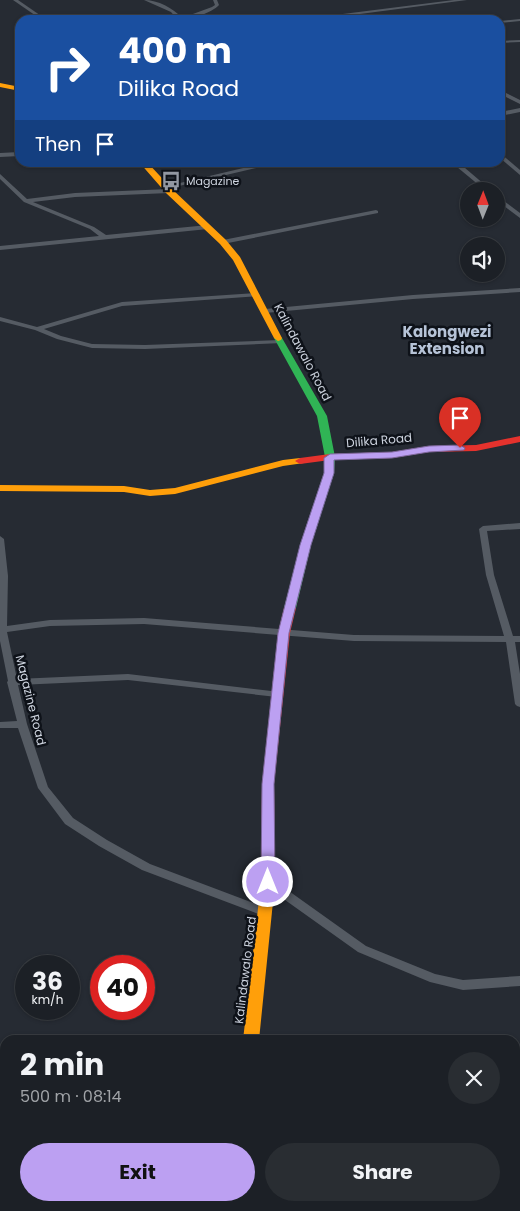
<!DOCTYPE html>
<html lang="en">
<head>
<meta charset="utf-8">
<style>
	:root { --surface:#1c2026; --page:#292d32; --text:#f1f3f6; --muted:#a0a3a7; --line:#3a3e43; --accent:#bca0f2 }
	body { margin:0; font-family:Poppins,sans-serif; background:var(--page); color:var(--text); height:100vh; display:flex; flex-direction:column; font-size:19px; white-space:nowrap }
	* { box-sizing:border-box; margin:0 }
	p { font-size:16px; color:var(--muted) }
	.icon { flex:none; width:28px; height:28px; fill:none; stroke:currentColor; stroke-width:2; stroke-linecap:round; stroke-linejoin:round }
	.map { position:relative; flex:1; overflow:hidden }
	.details { position:absolute; left:0px; top:1035px; width:520px; height:176px; display:flex; flex-direction:column; background:var(--surface); border-radius:15px 15px 0 0; box-shadow:0 1px 4px #0004,0 0 0 1px var(--line) }
	.details>* { flex:none }
	.banner { position:absolute; left:15px; top:15px; width:490px; height:152px; border-radius:15px; box-shadow:0 1px 4px #0004,0 0 0 1px var(--line); background:#1a4fa0; color:#fff; overflow:hidden }
	.needle { width:32px; rotate:1deg }
	.fabs { position:absolute; left:460px; top:182px; display:grid; gap:10px }
	.fabs a { display:grid; place-items:center; width:45px; height:45px; border-radius:50%; background:var(--surface); box-shadow:0 1px 4px #0004,0 0 0 1px var(--line); font-size:25px }
	.speed { position:absolute; left:15px; top:955px; display:flex; gap:10px; font-size:25px; font-weight:700; text-align:center }
	.speed>* { display:grid; place-content:center; width:65px; height:65px; border-radius:50%; background:var(--surface); box-shadow:0 1px 4px #0004,0 0 0 1px var(--line); line-height:1 }
	.speed small { font-size:12px; font-weight:400 }
	.speed .limit { border:8px solid #d22; background:#fff; color:#111 }
	.pin { position:absolute; display:grid; place-items:center; width:42px; height:42px; color:#fff; margin:-51px -21px; border-radius:50% 50% 50% 0; rotate:-45deg; box-shadow:0 0 5px #0007 }
	.pin .icon { rotate:45deg }
	.me { position:absolute; width:55px; margin:-28px; rotate:0deg; stroke-linejoin:round; filter:drop-shadow(0 0 4px #0008) }
	.turn { display:flex; align-items:center; gap:18px; height:105px; padding:0 20px; font-size:22px }
	.turn .icon { width:65px; height:65px; stroke-width:2.5 }
	.turn b { display:block; font-size:35px; line-height:42px }
	.then { display:flex; align-items:center; height:48px; padding:0 20px; background:#0003; gap:10px; font-size:19px }
	.round { display:grid; place-items:center; flex:none; width:52px; height:52px; border-radius:26px; background:var(--page) }
	.head { display:flex; align-items:center; justify-content:space-between; height:85px; padding:0 20px }
	h1 { font-size:30px; font-weight:700; line-height:38px }
	.cta { display:flex; gap:10px; margin-top:auto; padding:10px 20px }
	.cta a { flex:1; height:58px; border-radius:30px; background:var(--accent); color:#111; font-size:20px; font-weight:700; line-height:58px; text-align:center }
	.cta a+a { background:var(--page); color:var(--text) }
	.map>svg:first-child { display:block }
	.lines { fill:none; stroke-linecap:round; stroke-linejoin:round }
	.street { fill:#555b63; fill-rule:evenodd }
	.fast { fill:#30b455; fill-rule:evenodd }
	.slow { fill:#ff9f0a; fill-rule:evenodd }
	.jam { fill:#e5322d; fill-rule:evenodd }
	.route { fill:#bca0f2; stroke:#7a689d }
	.labels { text-anchor:middle; dominant-baseline:central; stroke-width:5; stroke-linejoin:round; paint-order:stroke }
	.far-poi-label { font-size:11px; fill:#cdd3de; stroke:#0e1219; text-anchor:start }
	.street-label { font-size:12px; fill:#cdd3de; stroke:#0e1219 }
	.far-district-label { font-size:15px; font-weight:bold; fill:#b6c3d7; stroke:#0e1219 }
</style>
</head>
<body>
<div class="map">
<svg width="520" height="1211" viewBox="0 0 520 1211">
	<rect width="100%" height="100%" fill="#262b33"/>
	<g class="lines">
		<g class="street">
			<polygon points="13,0 18,0 47,20 42,20"/>
			<path d="M144 0C158 0 173 8 182 18L212 7 215 5 213 0H217L219 5C212 13 189 20 178 20L171 12Z"/>
			<polygon points="454,0 467,0 314,20 309,19 311,18"/>
			<polygon points="520,19 520,21 500,23 500,21"/>
			<polygon points="520,40 520,42 500,43 500,41"/>
			<polygon points="500,90 520,100 520,104 500,94"/>
			<polygon points="520,108 520,112 500,116 500,112"/>
			<polygon points="20,152 20,156 0,157 0,153"/>
			<polygon points="500,153 520,170 520,175 500,158"/>
			<polygon points="269,162 282,162 166,189 163,187"/>
			<polygon points="451,162 458,162 492,191 486,191"/>
			<polygon points="0,174 27,199 75,193 169,189 172,191 169,193 75,197 33,202 94,227 106,235 208,225 211,227 208,229 0,250 0,246 99,236 90,229 24,202 0,179"/>
			<polygon points="496,195 520,213 520,218 496,200"/>
			<polygon points="376,210 378,211 378,213 223,244 220,242 223,240"/>
			<polygon points="520,288 520,292 413,299 265,313 262,311 265,309 413,295"/>
			<polygon points="257,293 260,295 259,296 122,306 44,329 61,336 92,344 145,345 280,340 282,341 282,343 145,349 92,348 57,339 35,330 0,321 0,317 37,327 122,302"/>
			<polygon points="520,523 520,529 487,531 494,575 513,636 520,636 520,642 515,642 520,674 520,707 517,706 515,704 506,642 354,641 144,624 50,626 7,632 17,679 128,674 280,692 282,694 280,696 277,697 128,680 18,685 27,724 48,787 73,818 107,840 150,864 269,909 270,912 269,915 265,916 261,915 142,870 99,846 65,824 38,788 18,728 0,728 0,722 17,721 7,682 8,681 0,641 0,536 4,539 8,576 7,626 50,620 144,618 354,635 504,636 486,575 479,529 483,526"/>
			<polygon points="268,878 272,879 366,946 435,974 463,980 520,976 520,986 463,990 430,982 358,952 264,885 263,882 264,879"/>
		</g>
		<polygon class="fast" points="278,335 282,338 327,416 335,457 334,473 311,545 296,608 290,612 284,608 301,545 324,473 325,457 317,416 274,338"/>
		<g class="slow">
			<polygon points="0,83 20,87 20,91 0,87"/>
			<polygon points="139,162 147,162 172,189 226,240 240,257 282,338 281,340 278,341 274,338 233,260 220,244 166,193"/>
			<polygon points="300,458 305,461 304,463 283,466 175,494 150,496 124,492 0,491 0,485 124,486 150,490 175,488 283,460"/>
			<polygon points="268,856 273,857 275,861 275,882 259,1040 243,1040 261,882 261,861 263,857"/>
		</g>
		<g class="jam">
			<polygon points="520,436 520,442 476,451 429,452 392,458 330,460 300,464 295,461 300,458 330,454 392,452 429,446 476,445"/>
			<polygon points="290,604 296,608 290,633 274,784 275,861 273,865 268,866 263,865 261,861 262,784 278,633 284,608"/>
			<rect x="228" y="1206" width="16" height="5"/>
		</g>
	</g>
	<polygon class="route" points="460,445 465,448 464,450 429,452 392,458 334,460 334,473 311,545 289,633 274,784 275,882 273,886 268,887 263,886 261,882 262,784 278,633 300,545 324,473 324,458 330,454 392,452 429,446"/>
	<defs>
		<symbol id="bus-bare" viewBox="-9 -9 18 18"><path d="M-5-6H5V4H4V6H2V4H-2V6H-4V4H-5ZM-3.5-4V0h7V-4ZM-3.5 1.2v1.5H-2V1.2ZM2 1.2v1.5H3.5V1.2Z" fill="#9398a2" stroke="#0e1219" stroke-width="2.5" paint-order="stroke"/></symbol>
	</defs>
	<g fill-rule="evenodd">
		<use href="#bus-bare" x="157" y="167" width="28" height="28"/>
	</g>
	<g class="labels">
		<g class="far-poi-label">
			<text x="186" y="181">Magazine</text>
		</g>
		<g class="street-label">
			<text transform="translate(303 352) rotate(62)">Kalindawalo Road</text>
			<text transform="translate(379 440) rotate(-5)">Dilika Road</text>
			<text transform="translate(31 700) rotate(76)">Magazine Road</text>
			<text transform="translate(245 970) rotate(-83)">Kalindawalo Road</text>
		</g>
		<g class="far-district-label">
			<text x="447" y="331">Kalongwezi<tspan x="447" dy="17">Extension</tspan></text>
		</g>
	</g>
</svg>
<div class="fabs">
<a><svg class="needle" viewBox="-14 -14 28 28"><path d="M0-13l5 13h-10z" fill="#e53935"/><path d="M0 13l5-13h-10z" fill="#a0a3a7"/></svg></a>
<a><svg class="icon" aria-label="sound" viewBox="0 0 24 24"><path d="M4 9h4l5-4v14l-5-4H4zM17 9q2 3 0 6"/></svg></a>
</div>
<div class="speed"><div>36<small>km/h</small></div><div class="limit">40</div></div>
<div class="pin" style="left:460px;top:448px;background:#d93025"><svg class="icon" aria-label="arrive" viewBox="0 0 24 24"><path d="M6 21V4h12l-3 4 3 4H6"/></svg></div>
<svg class="me" style="left:268px;top:882px" viewBox="-20 -20 40 40"><circle r="17" fill="#bca0f2" stroke="#fff" stroke-width="3"/><path d="M0-11L8 9 0 5-8 9z" fill="#fff"/></svg>
<div class="banner">
<div class="turn"><svg class="icon" aria-label="right" viewBox="0 0 24 24"><path d="M7 20v-9h11M14 6l5 5-5 5"/></svg><div><b>400 m</b>Dilika Road</div></div>
<div class="then">Then<svg class="icon" aria-label="arrive" viewBox="0 0 24 24"><path d="M6 21V4h12l-3 4 3 4H6"/></svg></div>
</div>
<section class="details">
<div class="head"><div><h1>2 min</h1><p>500 m · 08:14</p></div><a class="round"><svg class="icon" aria-label="close" viewBox="0 0 24 24"><path d="M6 6l12 12M18 6L6 18"/></svg></a></div>
<div class="cta"><a>Exit</a><a>Share</a></div>
</section>
</div>
</body>
</html>
